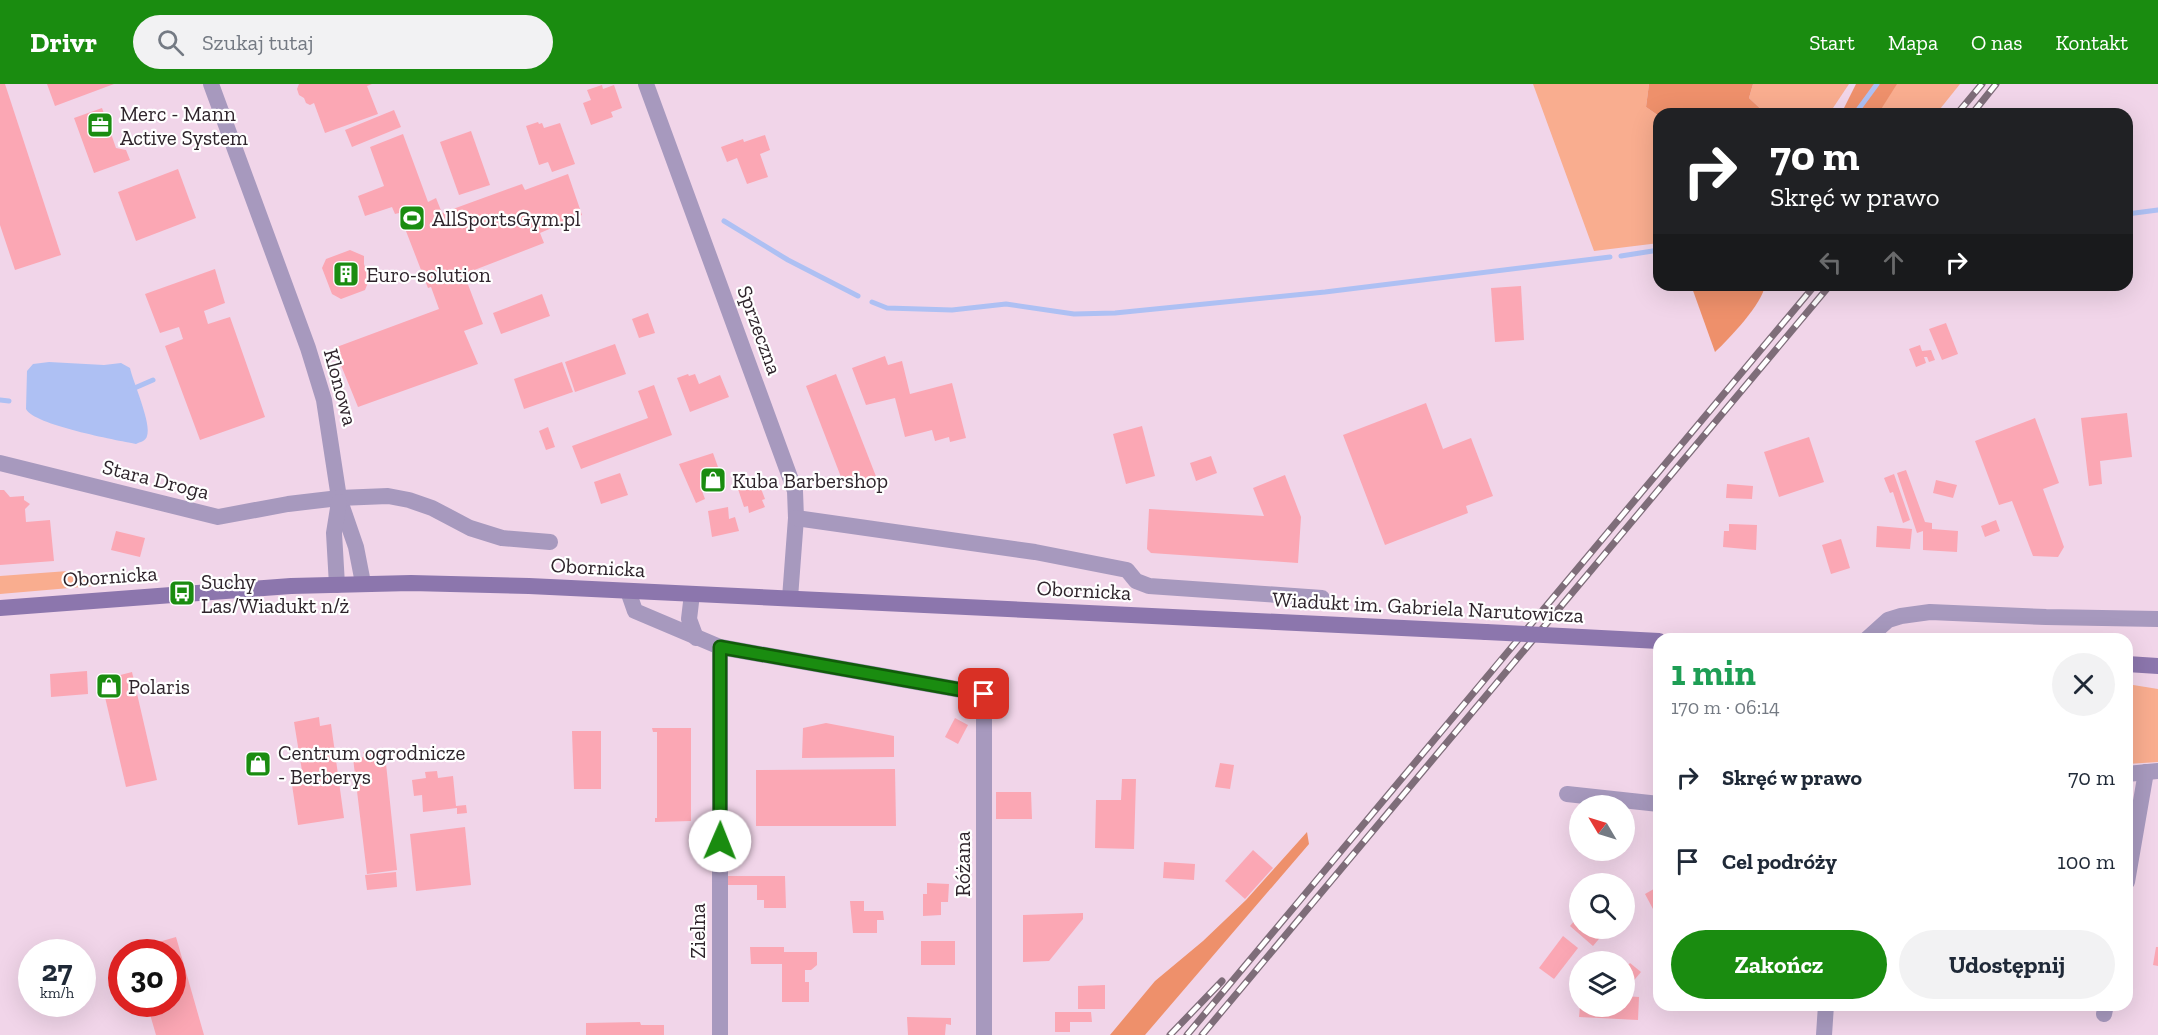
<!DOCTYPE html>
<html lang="pl">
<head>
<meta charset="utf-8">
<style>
	:root { --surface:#fff; --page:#f2f2f3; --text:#1f2937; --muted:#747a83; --accent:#1a8c10 }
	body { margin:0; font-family:"Zilla Slab",serif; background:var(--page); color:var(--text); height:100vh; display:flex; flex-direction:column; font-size:22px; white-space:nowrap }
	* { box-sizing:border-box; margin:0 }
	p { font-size:20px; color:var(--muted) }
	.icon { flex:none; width:33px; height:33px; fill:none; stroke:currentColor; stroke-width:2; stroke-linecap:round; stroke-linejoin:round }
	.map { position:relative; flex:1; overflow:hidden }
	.panel { position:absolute; left:1653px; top:549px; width:480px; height:378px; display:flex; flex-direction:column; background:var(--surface); border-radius:18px; box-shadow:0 6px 24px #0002 }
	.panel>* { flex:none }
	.hud { position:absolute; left:1653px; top:24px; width:480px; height:183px; border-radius:18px; box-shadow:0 6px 24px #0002; background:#202124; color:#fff; overflow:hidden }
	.needle { width:39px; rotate:308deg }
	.controls { position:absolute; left:1569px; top:711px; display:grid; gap:12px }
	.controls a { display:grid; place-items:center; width:66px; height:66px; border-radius:50%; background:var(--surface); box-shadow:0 6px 24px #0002; font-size:30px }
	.speed { position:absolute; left:18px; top:855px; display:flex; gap:12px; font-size:30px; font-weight:700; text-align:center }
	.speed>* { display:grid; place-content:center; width:78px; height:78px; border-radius:50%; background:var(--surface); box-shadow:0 6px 24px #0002; line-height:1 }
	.speed small { font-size:15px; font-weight:400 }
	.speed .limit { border:9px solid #d22; background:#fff; color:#111 }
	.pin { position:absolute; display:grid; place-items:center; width:51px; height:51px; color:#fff; margin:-26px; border-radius:12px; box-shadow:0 3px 9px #0006 }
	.me { position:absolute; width:66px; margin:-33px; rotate:1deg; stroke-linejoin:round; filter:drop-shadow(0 0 4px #0008) }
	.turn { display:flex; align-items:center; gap:21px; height:126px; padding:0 18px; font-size:27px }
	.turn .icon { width:78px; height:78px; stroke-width:2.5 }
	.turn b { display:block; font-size:42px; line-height:51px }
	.lanes { display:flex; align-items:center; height:57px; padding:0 18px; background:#0003; justify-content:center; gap:30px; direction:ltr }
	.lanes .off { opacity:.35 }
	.round { display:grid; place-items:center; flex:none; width:63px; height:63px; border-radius:32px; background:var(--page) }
	.headline { display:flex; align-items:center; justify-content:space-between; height:102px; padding:0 18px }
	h1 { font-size:36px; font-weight:700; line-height:45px; color:#1e9e55 }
	.action { display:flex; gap:12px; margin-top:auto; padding:12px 18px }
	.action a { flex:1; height:69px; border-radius:36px; background:var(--accent); color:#fff; font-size:24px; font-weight:700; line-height:69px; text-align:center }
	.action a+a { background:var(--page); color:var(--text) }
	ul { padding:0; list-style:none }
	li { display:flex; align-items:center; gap:18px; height:84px; padding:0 18px }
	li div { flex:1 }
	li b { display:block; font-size:22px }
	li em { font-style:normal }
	header { display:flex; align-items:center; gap:36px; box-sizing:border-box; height:84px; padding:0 30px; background:var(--accent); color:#fff }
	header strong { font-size:28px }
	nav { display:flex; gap:33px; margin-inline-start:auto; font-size:21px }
	.search { width:420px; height:54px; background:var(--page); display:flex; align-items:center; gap:15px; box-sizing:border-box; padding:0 21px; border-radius:33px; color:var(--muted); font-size:22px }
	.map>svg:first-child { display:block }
	.green { fill:#f9ad8f }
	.forest { fill:#ee906b }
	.water { fill:#aec0f3 }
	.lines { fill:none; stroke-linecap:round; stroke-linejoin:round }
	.stream { stroke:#aec0f3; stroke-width:5 }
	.building { fill:#fba7b4 }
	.minor { stroke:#a799be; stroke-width:16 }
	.tertiary { stroke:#a799be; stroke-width:16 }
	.secondary { stroke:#8c76ad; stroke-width:16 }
	.rail-casing { stroke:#7e6d79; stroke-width:7 }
	.rail { stroke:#fff; stroke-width:4.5; stroke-dasharray:14; stroke-linecap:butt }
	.secondary-bridge { stroke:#8c76ad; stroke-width:16 }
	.route-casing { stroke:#115b0a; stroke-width:15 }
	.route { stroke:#1a8c10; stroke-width:10 }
	.labels { text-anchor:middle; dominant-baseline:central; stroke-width:4.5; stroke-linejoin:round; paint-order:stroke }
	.poi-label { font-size:21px; fill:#2f252c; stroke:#fff; text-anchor:start }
	.street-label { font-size:21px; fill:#2f252c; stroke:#fff }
</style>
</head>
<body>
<header>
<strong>Drivr</strong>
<div class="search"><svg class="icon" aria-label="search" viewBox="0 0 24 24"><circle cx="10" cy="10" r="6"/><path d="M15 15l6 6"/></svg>Szukaj tutaj</div>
<nav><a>Start</a><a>Mapa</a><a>O nas</a><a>Kontakt</a></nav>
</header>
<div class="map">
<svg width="2158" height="951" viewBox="0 0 2158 951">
	<rect width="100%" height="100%" fill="#f1d5e9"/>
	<g class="green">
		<polygon points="1533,0 1649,0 1646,23 1659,32 1659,140 1654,143 1659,148 1659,159 1594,167"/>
		<polygon points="1753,0 1849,0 1829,30 1766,30 1749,14"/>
		<polygon points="1878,0 1960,0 1936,30 1862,30"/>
		<polygon points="68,487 82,489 94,497 93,502 0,510 0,492"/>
		<polygon points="2127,600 2158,605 2158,678 2127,680"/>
	</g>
	<g class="forest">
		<polygon points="1649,0 1753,0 1749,14 1766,30 1659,30 1659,32 1646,23"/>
		<polygon points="1856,0 1897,0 1878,30 1841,30"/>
		<path d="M1691 201H1765C1763 219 1729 255 1715 268Z"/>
		<polygon points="1307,748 1309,760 1145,951 1110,951 1155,897 1203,857 1246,816"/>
	</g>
	<path class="water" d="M49 278 104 281 121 279 130 284C133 298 152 340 147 352 146 357 140 358 136 360 116 356 34 341 26 325L27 287 33 280Z"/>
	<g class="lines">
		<g class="stream">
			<polyline points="1855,30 1877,0"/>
			<polyline points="2127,130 2158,126"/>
			<polyline points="724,137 788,176 858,212"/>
			<polyline points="1621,172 1659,166"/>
			<polyline points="1900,201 1910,201"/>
			<polyline points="872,218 887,224 952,226 1006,220 1074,230 1115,229 1325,208 1610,173"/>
			<polyline points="130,306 153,296"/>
			<polyline points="0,316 9,317"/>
		</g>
	</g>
	<g class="building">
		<polygon points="0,0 5,0 61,171 15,186 0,141"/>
		<polygon points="47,0 114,0 55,22"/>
		<polygon points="299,0 372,0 367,2 378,30 325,49 314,19 310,21 306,19 304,14 299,11 297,5"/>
		<polygon points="602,1 603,5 614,1 622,24 611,28 613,33 591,41 583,19 591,16 587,6"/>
		<polygon points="102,24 116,64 126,66 130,76 94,89 74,34"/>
		<polygon points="394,26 401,43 352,63 345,46"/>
		<polygon points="538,38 539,40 542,39 544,44 560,39 575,80 552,88 548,78 539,81 526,42"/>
		<polygon points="471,47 490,101 459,111 440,58"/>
		<polygon points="403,50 428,118 436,114 442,129 522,100 525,106 568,90 582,131 540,149 544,159 464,190 483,240 464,247 478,280 358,323 334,264 439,225 431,203 428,204 399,129 395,130 392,123 365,132 358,112 384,102 370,63"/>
		<polygon points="765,51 770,66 760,70 768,93 747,100 737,74 727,78 721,63 743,55 744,58"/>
		<polygon points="178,85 196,134 136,157 118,108"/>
		<polygon points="350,166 364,172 364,180 369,196 365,206 341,215 332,210 322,184 326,175"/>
		<polygon points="215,185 225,219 204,227 208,240 230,233 265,333 200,356 165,262 183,255 179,243 160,249 145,210"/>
		<polygon points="1521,202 1524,256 1495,258 1491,204"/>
		<polygon points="542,210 550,232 501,250 493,229"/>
		<polygon points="648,229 655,249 639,254 632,235"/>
		<polygon points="1946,239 1958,270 1942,276 1929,245"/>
		<polygon points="615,260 626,290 575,308 565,278"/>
		<polygon points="1920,261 1922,267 1931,266 1935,276 1929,278 1927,273 1924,273 1926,279 1916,283 1909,265"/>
		<polygon points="885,272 888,281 902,277 910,310 952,299 966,354 950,358 949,353 935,357 932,346 905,353 895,314 866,321 852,284"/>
		<polygon points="562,278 573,308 524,325 514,295"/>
		<polygon points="688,290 689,292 695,290 699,300 720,291 729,313 690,328 677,294"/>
		<polygon points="836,290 877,395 846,406 806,302"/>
		<polygon points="654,301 672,351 581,385 572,362 648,334 638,307"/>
		<polygon points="1426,319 1443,365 1471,354 1493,412 1466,422 1468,429 1385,461 1343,351"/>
		<polygon points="2127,329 2132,373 2100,377 2102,400 2089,402 2081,334"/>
		<polygon points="2035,334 2059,399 2043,405 2064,463 2058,473 2033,472 2012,417 1999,421 1975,357"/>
		<polygon points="1142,342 1155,392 1126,400 1113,350"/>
		<polygon points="548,343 555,363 546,366 539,347"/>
		<polygon points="1809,353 1824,398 1779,413 1764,368"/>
		<polygon points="713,369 724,400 702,407 705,415 696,419 679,380"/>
		<polygon points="1211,372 1217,389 1196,397 1190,379"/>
		<polygon points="1906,386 1925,438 1932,439 1932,445 1958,447 1957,468 1923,466 1923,447 1917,449 1897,389"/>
		<polygon points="620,389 628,411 601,420 594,398"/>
		<polygon points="1894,390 1910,436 1903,439 1893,408 1890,409 1884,394"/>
		<polygon points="1285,391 1301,433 1298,479 1151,469 1147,465 1149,425 1264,432 1253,404"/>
		<polygon points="757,394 765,415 762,416 765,423 749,429 748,422 744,423 737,402"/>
		<polygon points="1936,396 1957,401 1953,414 1933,409"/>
		<polygon points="1727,400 1753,402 1752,415 1726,414"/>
		<polygon points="0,406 4,406 10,413 24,412 24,416 30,420 25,425 26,438 50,436 54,477 0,481"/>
		<polygon points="728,423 729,435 735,433 739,447 712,453 708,427"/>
		<polygon points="1996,436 2000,447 1985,453 1981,442"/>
		<polygon points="1729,440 1757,441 1756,466 1723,463 1724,447 1729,447"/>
		<polygon points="1877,442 1912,445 1910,465 1876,463"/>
		<polygon points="116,447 145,454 140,473 111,466"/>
		<polygon points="1841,455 1850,484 1831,490 1822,461"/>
		<polygon points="87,587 88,610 51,613 50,590"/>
		<polygon points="132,588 157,696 126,703 101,596"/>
		<polygon points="319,633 320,642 331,640 344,734 298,741 291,694 303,693 294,638"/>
		<polygon points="955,634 968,641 958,660 945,653"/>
		<polygon points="826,639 894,652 894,673 802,674 803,644"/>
		<polygon points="652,644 691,644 691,737 655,738 655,734 657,734 657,648 653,648"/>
		<polygon points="572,647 601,647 601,705 574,705"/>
		<polygon points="375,667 375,671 385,670 397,786 367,790 353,674 363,673 363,668"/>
		<polygon points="1220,679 1234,681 1230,705 1215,703"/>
		<polygon points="895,685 896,742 756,742 756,686"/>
		<polygon points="437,687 438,694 453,692 456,722 466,721 467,729 457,730 457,724 423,728 422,711 414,712 412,696 426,694 425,688"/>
		<polygon points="1122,695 1136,695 1134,765 1095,764 1096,716 1121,716"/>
		<polygon points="996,708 1031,708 1032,735 996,735"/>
		<polygon points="465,743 471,801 416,807 410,750"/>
		<polygon points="1253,766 1273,784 1245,815 1225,797"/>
		<polygon points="1164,778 1195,780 1194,796 1163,794"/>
		<polygon points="396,788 397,803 367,806 365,791"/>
		<polygon points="727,792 785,792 786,824 764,824 764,816 757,816 757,801 727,801"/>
		<polygon points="927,799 949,800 948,818 941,818 941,831 923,832 923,810 927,810"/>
		<polygon points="1659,802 1659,821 1653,825 1645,810"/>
		<polygon points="850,817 864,817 864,827 883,827 884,836 877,836 877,849 853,849"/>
		<polygon points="1083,829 1083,835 1049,877 1023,878 1023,831"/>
		<polygon points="1580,830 1580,844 1608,844 1593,862 1570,842"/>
		<polygon points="1563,852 1578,864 1554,895 1539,884"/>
		<polygon points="176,853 204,951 156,951 147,920 172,920 172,868 132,868 131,866"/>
		<rect x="921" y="857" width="34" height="24"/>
		<polygon points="750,863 784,863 784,868 817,868 817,881 811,886 805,886 805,898 809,898 809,918 782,918 782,880 751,880"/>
		<polygon points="2156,863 2158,863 2158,882 2153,881"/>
		<polygon points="1630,879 1641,888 1624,908 1624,885"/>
		<polygon points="1105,901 1105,925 1078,925 1078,902"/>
		<polygon points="1624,912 1639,913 1638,936 1579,933 1580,922 1624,922"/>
		<polygon points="1055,928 1091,928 1092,938 1070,938 1070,948 1055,948"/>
		<polygon points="907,933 951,934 951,941 946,940 945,951 908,951"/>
		<polygon points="640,938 641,941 664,941 664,951 586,951 586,939"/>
	</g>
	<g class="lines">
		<g class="minor">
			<polyline points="211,0 308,264 324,316 339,414 356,463 363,499"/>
			<polyline points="646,0 795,407 796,434 790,514"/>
			<polyline points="0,379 218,433 288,420 339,414 388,412 409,416 432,424 470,444 502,454 550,458"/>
			<polyline points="796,434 1035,468 1127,486 1136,497 1149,502 1322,514"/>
			<polyline points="337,501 334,449 339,418"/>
			<polyline points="628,507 635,527 720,563 984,610 984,951"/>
			<polyline points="692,510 689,535 696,554"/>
			<polyline points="1567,710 1659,720"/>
			<polyline points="2127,798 2146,688"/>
			<polyline points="2104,930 2106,921"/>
			<polyline points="720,951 720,563"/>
		</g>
		<g class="tertiary">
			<polyline points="1867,555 1888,536 1901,532 1930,528 2046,533 2158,535"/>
			<polyline points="2127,690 2158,687"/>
			<polyline points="1824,951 1826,921"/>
		</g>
		<g class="secondary">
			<polyline points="0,524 291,502 411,499 529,502 1486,548"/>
			<polyline points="2127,580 2158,582"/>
		</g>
		<defs>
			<g id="rail">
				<polyline points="1957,30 1982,0"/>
				<polyline points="1972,30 1996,0"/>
				<polyline points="1170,951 1222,897"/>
				<polyline points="1187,951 1815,201"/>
				<polyline points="1202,951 1830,201"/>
			</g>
		</defs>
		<use href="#rail" class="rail-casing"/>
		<use href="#rail" class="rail"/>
		<polyline class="secondary-bridge" points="1486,548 1659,557"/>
	</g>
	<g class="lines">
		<defs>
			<polyline id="route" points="720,757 720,563 984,610"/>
		</defs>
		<use href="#route" class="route-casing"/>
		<use href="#route" class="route"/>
	</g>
	<defs>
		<symbol id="office-square" viewBox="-11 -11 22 22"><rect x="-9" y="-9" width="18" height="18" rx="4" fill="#1a8c10" stroke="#fff"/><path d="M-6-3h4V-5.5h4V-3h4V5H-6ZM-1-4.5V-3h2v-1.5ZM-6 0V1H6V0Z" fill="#fff"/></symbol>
		<symbol id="stadium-square" viewBox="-11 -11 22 22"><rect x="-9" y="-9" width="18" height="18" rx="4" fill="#1a8c10" stroke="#fff"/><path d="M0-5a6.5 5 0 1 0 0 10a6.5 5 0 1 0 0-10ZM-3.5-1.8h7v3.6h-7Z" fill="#fff"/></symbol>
		<symbol id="building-square" viewBox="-11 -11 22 22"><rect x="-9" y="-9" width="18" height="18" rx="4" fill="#1a8c10" stroke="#fff"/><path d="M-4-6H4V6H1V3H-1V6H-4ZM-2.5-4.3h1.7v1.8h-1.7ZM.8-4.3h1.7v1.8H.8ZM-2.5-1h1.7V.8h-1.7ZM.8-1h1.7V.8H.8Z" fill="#fff"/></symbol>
		<symbol id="shop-square" viewBox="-11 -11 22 22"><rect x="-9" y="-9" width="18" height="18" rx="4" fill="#1a8c10" stroke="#fff"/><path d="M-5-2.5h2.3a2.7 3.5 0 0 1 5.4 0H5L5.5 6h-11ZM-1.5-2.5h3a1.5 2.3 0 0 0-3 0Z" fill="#fff"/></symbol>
		<symbol id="bus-square" viewBox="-11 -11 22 22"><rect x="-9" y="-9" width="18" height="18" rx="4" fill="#1a8c10" stroke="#fff"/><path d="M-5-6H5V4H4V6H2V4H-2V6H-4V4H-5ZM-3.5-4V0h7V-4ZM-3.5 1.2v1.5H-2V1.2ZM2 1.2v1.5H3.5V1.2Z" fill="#fff"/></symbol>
	</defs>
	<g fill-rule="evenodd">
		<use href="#office-square" x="85" y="26" width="30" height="30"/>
		<use href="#stadium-square" x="397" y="119" width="30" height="30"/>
		<use href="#building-square" x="331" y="175" width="30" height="30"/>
		<use href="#shop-square" x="698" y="381" width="30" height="30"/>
		<use href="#bus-square" x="167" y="494" width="30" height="30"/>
		<use href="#shop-square" x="94" y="587" width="30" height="30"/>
		<use href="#shop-square" x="243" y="665" width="30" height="30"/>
	</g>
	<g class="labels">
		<g class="poi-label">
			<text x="120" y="29">Merc - Mann<tspan x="120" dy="24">Active System</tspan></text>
			<text x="432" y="134">AllSportsGym.pl</text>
			<text x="366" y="190">Euro-solution</text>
			<text x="732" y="396">Kuba Barbershop</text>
			<text x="201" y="497">Suchy<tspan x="201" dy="24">Las/Wiadukt n/ż</tspan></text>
			<text x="128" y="602">Polaris</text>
			<text x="278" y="668">Centrum ogrodnicze<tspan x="278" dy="24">- Berberys</tspan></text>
		</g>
		<g class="street-label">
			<text transform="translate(760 246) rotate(70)">Sprzeczna</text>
			<text transform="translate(341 303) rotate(75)">Klonowa</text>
			<text transform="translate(156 395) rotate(14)">Stara Droga</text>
			<text transform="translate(598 483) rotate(3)">Obornicka</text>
			<text transform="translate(110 492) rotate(-4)">Obornicka</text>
			<text transform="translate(1084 506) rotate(3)">Obornicka</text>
			<text transform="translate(1428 523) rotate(3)">Wiadukt im. Gabriela Narutowicza</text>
			<text transform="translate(962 780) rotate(-90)">Różana</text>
			<text transform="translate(697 847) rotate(-90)">Zielna</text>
		</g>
	</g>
</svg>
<div class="controls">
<a><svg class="needle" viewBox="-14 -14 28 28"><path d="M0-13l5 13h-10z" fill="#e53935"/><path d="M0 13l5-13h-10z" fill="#747a83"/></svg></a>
<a><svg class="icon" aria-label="search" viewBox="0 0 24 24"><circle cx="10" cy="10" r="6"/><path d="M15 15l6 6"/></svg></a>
<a><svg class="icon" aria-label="layers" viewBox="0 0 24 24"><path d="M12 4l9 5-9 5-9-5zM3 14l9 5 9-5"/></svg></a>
</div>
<div class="speed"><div>27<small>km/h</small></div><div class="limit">30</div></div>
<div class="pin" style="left:984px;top:610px;background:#d93025"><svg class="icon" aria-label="arrive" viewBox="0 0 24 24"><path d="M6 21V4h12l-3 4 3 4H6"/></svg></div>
<svg class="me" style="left:720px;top:757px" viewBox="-20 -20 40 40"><circle r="19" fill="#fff"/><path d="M0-13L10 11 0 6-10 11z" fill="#1a8c10"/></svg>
<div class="hud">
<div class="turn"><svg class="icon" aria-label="right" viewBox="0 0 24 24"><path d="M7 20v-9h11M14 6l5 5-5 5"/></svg><div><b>70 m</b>Skręć w prawo</div></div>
<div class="lanes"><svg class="icon off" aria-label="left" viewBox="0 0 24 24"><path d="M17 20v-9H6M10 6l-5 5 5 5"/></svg><svg class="icon off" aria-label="ahead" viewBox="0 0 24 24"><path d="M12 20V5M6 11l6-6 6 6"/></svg><svg class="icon" aria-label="right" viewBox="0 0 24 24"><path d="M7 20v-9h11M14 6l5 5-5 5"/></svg></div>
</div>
<section class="panel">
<div class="headline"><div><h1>1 min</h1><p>170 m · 06:14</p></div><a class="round"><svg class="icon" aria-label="close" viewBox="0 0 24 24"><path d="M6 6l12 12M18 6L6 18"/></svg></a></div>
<ul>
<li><svg class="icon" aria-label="right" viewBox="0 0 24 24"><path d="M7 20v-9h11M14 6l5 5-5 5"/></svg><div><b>Skręć w prawo</b></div><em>70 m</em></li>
<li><svg class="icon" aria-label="arrive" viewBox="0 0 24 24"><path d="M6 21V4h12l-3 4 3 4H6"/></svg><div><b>Cel podróży</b></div><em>100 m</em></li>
</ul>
<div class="action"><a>Zakończ</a><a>Udostępnij</a></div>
</section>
</div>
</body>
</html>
